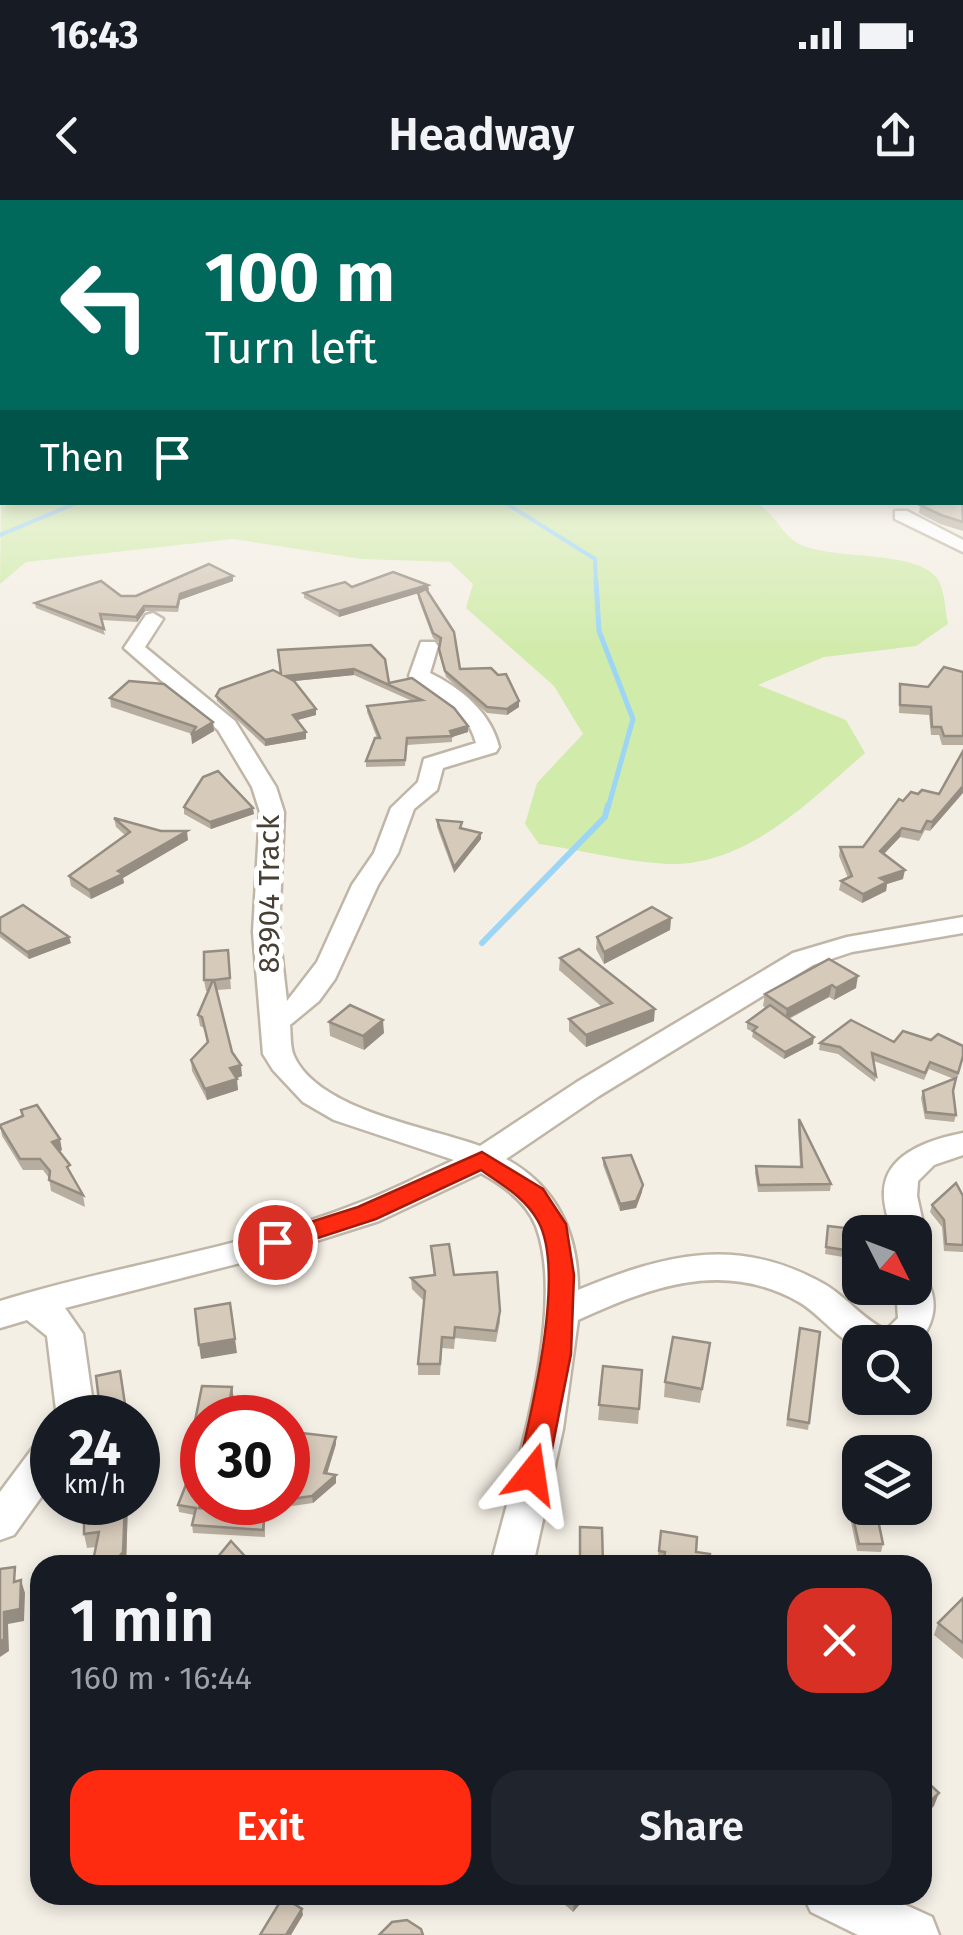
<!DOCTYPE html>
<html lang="en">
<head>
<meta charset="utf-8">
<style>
	:root { --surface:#171b24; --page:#20242c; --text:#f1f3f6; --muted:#9ea1a6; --accent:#ff2b11 }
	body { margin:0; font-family:"Fira Sans",sans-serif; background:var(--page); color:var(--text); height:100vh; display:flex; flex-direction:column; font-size:38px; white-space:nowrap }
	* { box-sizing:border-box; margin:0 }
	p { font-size:32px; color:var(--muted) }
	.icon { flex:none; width:55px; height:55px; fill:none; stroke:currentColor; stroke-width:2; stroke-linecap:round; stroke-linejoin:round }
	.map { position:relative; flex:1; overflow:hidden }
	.side { position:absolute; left:30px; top:1355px; width:902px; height:350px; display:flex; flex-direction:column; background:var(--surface); border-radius:30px; box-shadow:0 5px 15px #0003 }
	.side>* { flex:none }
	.hud { position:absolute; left:0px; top:0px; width:965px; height:305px; box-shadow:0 5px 15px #0003; background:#00695c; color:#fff; overflow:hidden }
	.needle { width:65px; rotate:132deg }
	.fabs { position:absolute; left:842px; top:1015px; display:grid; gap:20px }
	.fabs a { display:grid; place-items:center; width:90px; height:90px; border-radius:20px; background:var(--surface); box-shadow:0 5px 15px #0003; font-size:50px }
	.speed { position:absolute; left:30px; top:1195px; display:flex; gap:20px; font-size:50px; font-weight:700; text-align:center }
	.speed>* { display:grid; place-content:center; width:130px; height:130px; border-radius:50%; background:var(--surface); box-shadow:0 5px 15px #0003; line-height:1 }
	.speed small { font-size:25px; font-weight:400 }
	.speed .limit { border:15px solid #d22; background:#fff; color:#111 }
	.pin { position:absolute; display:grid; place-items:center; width:85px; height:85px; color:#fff; margin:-42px; border:5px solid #fff; border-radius:50%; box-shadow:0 2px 10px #0007 }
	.me { position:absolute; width:110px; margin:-55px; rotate:15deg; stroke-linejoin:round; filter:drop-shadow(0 0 8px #0008) }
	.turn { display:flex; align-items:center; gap:35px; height:210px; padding:0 40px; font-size:45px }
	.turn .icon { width:130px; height:130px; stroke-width:2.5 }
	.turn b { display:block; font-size:70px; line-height:85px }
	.then { display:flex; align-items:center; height:95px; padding:0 40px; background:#0003; gap:20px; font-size:38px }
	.round { display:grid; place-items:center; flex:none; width:105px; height:105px; border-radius:30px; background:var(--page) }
	.overview { display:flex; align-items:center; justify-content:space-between; height:170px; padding:0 40px }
	h1 { font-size:60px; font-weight:600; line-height:75px }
	.button { display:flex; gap:20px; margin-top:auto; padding:20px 40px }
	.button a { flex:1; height:115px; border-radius:30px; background:var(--accent); color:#fff; font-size:40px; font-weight:600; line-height:115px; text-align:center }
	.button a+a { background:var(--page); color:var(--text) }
	.status { display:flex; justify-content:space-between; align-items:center; height:70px; padding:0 50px; background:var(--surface); direction:ltr }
	.status svg { height:28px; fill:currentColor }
	header { display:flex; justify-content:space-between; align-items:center; height:130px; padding:0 40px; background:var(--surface); font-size:45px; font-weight:600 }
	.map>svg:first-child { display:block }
	.green { fill:#d1ebab }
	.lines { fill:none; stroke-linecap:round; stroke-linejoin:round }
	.stream-far2 { stroke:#9dd5f5; stroke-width:4 }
	.stream-far1 { stroke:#9dd5f5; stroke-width:5 }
	.stream { stroke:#9dd5f5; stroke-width:6 }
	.minor-casing { stroke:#c0b6a7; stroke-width:5 }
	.minor { fill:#fff; fill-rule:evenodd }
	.wall { fill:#b8aea0 }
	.shaded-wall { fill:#968d82 }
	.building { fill:#d6caba; stroke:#968d82; stroke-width:2.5 }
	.route { fill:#ff2b11; stroke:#a61c0b; stroke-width:2.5 }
	.labels { text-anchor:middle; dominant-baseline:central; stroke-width:10; stroke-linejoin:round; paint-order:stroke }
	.street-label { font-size:30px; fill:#473f34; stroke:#fff }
</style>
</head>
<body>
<div class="status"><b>16:43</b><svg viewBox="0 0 49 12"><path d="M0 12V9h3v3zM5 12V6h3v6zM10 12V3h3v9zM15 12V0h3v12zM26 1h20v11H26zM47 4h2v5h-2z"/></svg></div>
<header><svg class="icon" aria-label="back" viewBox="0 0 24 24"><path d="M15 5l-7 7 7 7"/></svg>Headway<svg class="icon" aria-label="share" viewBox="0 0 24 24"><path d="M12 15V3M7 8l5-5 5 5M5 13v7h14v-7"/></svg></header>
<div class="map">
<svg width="963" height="1735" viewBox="0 0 963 1735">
	<rect width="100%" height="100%" fill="#f4efe5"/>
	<path class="green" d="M2 224V302L756 303C774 312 783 337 801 345 835 360 916 350 937 378 945 390 945 410 948 424L916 446 824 457 758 485 846 520 865 553C810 601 747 666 668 664 626 662 581 650 539 644L525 624 537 583 583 534 554 486 466 408 473 384 450 362 361 359 233 339 26 362 0 384Z"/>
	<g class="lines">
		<g class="stream-far2">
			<polyline points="504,302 595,359 596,384"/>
			<polyline points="0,335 79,302"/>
		</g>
		<polyline class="stream-far1" points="596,381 599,431 633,519 608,608"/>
		<polyline class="stream" points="482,743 605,617 608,605"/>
		<defs>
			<g id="minor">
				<polygon points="895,311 907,311 963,340 963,352 895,319"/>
				<path d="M153 413 163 419 145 447 235 521 276 587 284 612 279 732 287 801 317 762 352 685 374 653 391 608 418 582 424 559 476 543C467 506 432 499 409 476L421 442H435L438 446 430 473C461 488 491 513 499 547L496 552 443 568 437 590 414 609 398 653 378 685 335 779 319 801 290 825C291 835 290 847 294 856 319 911 429 927 480 946L577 882 793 753 847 737 963 717V733L852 752 813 765 599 896 506 959C557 987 578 1034 578 1090 665 1054 738 1035 824 1084 847 1097 862 1119 886 1130L898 1118 896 1088H915V1075L926 1079C941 1105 932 1127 915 1148V1142H860V1149C836 1138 821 1115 799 1102 723 1059 651 1087 578 1120L563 1229 533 1365H491C513 1277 568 1111 536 1026 526 1001 503 985 481 973L379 1021 275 1054 65 1108 83 1134 95 1218H57L47 1136 27 1120 0 1128V1101C116 1065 242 1049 356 1004 389 992 421 975 454 960L334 920 303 902 273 870 263 854 253 732 260 612 252 587 218 530 124 448 146 415Z"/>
				<path d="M963 933V955L934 965 918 981 917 996 925 1032 920 1041 915 1042V1032H891C889 1020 883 1005 884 992 885 953 932 939 963 933Z"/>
				<polygon points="52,1236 52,1282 14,1335 0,1340 0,1292 38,1241"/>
				<polygon points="803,1695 884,1695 932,1717 939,1735 858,1735 811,1712"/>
			</g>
		</defs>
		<use href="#minor" class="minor-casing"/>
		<use href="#minor" class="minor"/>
	</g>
	<g class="wall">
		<polygon points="963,302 963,331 940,324 919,313 920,305"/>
		<polygon points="233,376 233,381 180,400 178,412 145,411 137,422 101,420 105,435 36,408 35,403 136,396"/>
		<polygon points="352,387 429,390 426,391 460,469 519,501 519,507 507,515 487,513 446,477 439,454 440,443 433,438 418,398 418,393 339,417 304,398 304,393"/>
		<polygon points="371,445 389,483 412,478 468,532 452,537 452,542 407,545 405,566 366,567 366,561 377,538 367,512 367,506 412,501 354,475 294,481 316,509 316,515 297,520 306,532 306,539 265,546 217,501 216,496"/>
		<polygon points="958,472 963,472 963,545 942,545 939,535 931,535 929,515 899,513 900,484 928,487"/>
		<polygon points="110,498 213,522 214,531 192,544 192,534 111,507"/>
		<polygon points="918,594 939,594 930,631 925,630 919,641 900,637 884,654 903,679 887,684 886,691 862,703 839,690 841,681 848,678 839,656 840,647 863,647 903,601"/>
		<polygon points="184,607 254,614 211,629 184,614"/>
		<polygon points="114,618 188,640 123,678 124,683 91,699 71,686 69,676 126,636 116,627"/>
		<polygon points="437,620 461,629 481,639 454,673 437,627"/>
		<polygon points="0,718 71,743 29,759 0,737"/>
		<polygon points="671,718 670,730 604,764 596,749 597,737"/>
		<polygon points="228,750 231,789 217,790 232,852 242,876 236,878 238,890 207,900 192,871 191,860 207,843 204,828 200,826 198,815 208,791 206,791 204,780"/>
		<polygon points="560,758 654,821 586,847 569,831 569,819 602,807 559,770"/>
		<polygon points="829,759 856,788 834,800 829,797 789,819 813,844 784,859 752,837 753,832 747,829 747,822 767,808 763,806 765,794"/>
		<polygon points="329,822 384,833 364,850 330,836"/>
		<polygon points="894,842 963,858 953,892 956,915 954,922 925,919 921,898 923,891 954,879 929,869 924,880 874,861 876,876 875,882 838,854 819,850 820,843"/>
		<polygon points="799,919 831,984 830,991 758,992 755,973 756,966 800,967 798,926"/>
		<polygon points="0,925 62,950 59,952 83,995 85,1007 51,991 49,978 43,970 23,970 2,936"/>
		<polygon points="603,958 642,992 636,1008 620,1011 603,965"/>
		<polygon points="963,996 963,1052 944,1051 942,1027 930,1012 932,1005"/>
		<polygon points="828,1026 845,1050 843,1057 825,1054"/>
		<polygon points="431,1046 454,1075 500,1111 500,1122 496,1142 455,1138 454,1149 442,1148 440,1175 418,1175 418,1164 424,1101 412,1089 411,1078 434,1076"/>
		<polygon points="850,1064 865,1088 863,1100 845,1095"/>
		<polygon points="800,1128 809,1223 808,1230 786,1226"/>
		<polygon points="710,1143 700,1203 664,1197 665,1182"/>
		<polygon points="603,1166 642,1170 638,1224 598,1220"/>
		<polygon points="232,1187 234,1200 231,1218 202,1218 202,1241 197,1240 194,1226"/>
		<polygon points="336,1244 327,1274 336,1275 336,1283 313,1303 292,1306 288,1301 288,1249"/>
		<polygon points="848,1247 860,1308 883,1344 881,1352 857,1351 844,1288"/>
		<polygon points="84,1302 128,1302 126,1365 96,1365 94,1356 96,1347 87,1348 84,1334"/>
		<polygon points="205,1302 203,1308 265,1312 265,1337 193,1333 192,1325 194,1315 179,1312 178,1305"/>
		<polygon points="661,1331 696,1352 709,1358 715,1365 657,1365"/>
		<polygon points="963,1398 963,1459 934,1435 938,1423"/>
		<polygon points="554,1695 588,1695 573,1712"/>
	</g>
	<g class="shaded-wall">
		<polygon points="233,376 233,381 180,400 178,412 180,394"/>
		<polygon points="428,385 429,390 339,417 339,411"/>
		<polygon points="144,406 145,411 137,422 136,417"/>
		<polygon points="354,469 354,475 285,482 285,476"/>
		<polygon points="519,501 519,507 507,515 507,509"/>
		<polygon points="316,509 316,515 294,521 293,515"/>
		<polygon points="213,522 214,531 192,544 191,535"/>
		<polygon points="468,526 468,532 452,537 450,531"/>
		<polygon points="306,532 306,539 265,546 265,540"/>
		<polygon points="963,586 963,593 930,631 932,622"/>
		<polygon points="253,608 254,614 211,629 210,622"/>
		<polygon points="902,628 900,637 878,660 880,651"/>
		<polygon points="187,631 188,640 123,678 124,683 91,699 89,690"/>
		<polygon points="481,633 481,639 454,673 454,667"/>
		<polygon points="905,670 903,679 887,684 886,691 862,703 863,694 880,678"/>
		<polygon points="671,718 670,730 604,764 604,752"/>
		<polygon points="69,737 71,743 29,759 27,752"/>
		<polygon points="858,776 856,788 834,800 836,788"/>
		<polygon points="832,785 829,797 785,820 787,809"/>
		<polygon points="655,809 654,821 586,847 586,835"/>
		<polygon points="383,820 384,833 364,850 363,836"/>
		<polygon points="814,837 813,844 784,859 785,852"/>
		<polygon points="241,865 242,876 232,880 230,868"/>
		<polygon points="237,879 238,890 207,900 205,889"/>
		<polygon points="60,939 62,950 55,953 52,942"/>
		<polygon points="643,985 642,992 636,1008 620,1011 620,1004"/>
		<polygon points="232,1117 237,1153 201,1159 199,1145"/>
		<polygon points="120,1171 126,1211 102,1217 100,1209"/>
		<polygon points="232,1187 234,1200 231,1218 227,1218"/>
		<polygon points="336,1237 336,1244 325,1280 324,1273"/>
		<polygon points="336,1275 336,1283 313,1303 312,1296"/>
		<polygon points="125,1302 128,1302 126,1365 120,1365 118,1358"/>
		<polygon points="21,1380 25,1393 24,1421 8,1424 9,1451 0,1457 0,1442 4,1412"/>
		<polygon points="939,1593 934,1606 922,1618 922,1609"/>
		<polygon points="578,1695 588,1695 573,1712 574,1699"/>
		<polygon points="302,1709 303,1715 291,1735 286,1735"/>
	</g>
	<g class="building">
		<polygon points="962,302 963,322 941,315 920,305"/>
		<polygon points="209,364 233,376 180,394 177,407 144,406 136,417 100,414 104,429 35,403 101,381 121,396 136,396"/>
		<polygon points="393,372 428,385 339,411 304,393 345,382 352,387"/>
		<polygon points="426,389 454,432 460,469 491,468 498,475 506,474 519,501 507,509 487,507 445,471 439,449 441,438 433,433 418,393"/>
		<polygon points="371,445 385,459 389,483 412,478 454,508 468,526 450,531 452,536 407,538 405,560 366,561 375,538 380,538 367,506 422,500 354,469 285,476 294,481 316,509 293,515 306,532 265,540 216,496 220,489 273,470 281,474 278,450"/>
		<polygon points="944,467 963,472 963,536 944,536 941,527 932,527 931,507 900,505 900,484 928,487"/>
		<polygon points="129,481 164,484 213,522 191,535 196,527 110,498"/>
		<polygon points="963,551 963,586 932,622 927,621 921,632 902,628 880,651 905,670 880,678 887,682 863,694 841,681 852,676 840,647 863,647 899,599 903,601 911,592 918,594 922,590 939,594"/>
		<polygon points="218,571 253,608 210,622 184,607 203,577"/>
		<polygon points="114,618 161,631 187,631 118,671 123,674 89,690 69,676 130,632"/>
		<polygon points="437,620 462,622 460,628 481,633 454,667"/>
		<polygon points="23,705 69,737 27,752 0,732 0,718"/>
		<polygon points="652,707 671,718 604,752 597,737"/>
		<polygon points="579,749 655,809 586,835 569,819 612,803 560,758"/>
		<polygon points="228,750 230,778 214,780 232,852 241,865 230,868 237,879 205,889 191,860 208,842 202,817 198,815 213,780 204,780 204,752"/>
		<polygon points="829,759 858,776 836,788 832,785 787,809 765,794"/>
		<polygon points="350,805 383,820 363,836 329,822"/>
		<polygon points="770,805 814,837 785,852 753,831 757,827 747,822"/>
		<polygon points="851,820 894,842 903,831 931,840 938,834 963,846 963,856 958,873 930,862 925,873 872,853 876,876 840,847 820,843"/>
		<polygon points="956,878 953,891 956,915 926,912 923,891"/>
		<polygon points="37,905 60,939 52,942 70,965 67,967 83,995 49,980 50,971 40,959 20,959 0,926 0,925 23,916 21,910"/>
		<polygon points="799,919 831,984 759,985 756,966 802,967"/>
		<polygon points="631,955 643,985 636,1001 620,1004 603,958"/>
		<polygon points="956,983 963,996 963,1045 946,1044 944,1020 932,1005"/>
		<polygon points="828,1026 846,1028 845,1050 826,1047"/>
		<polygon points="449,1044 454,1075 497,1072 500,1111 496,1131 455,1127 454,1138 442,1137 440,1164 418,1164 425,1091 411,1078 435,1075 431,1046"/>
		<polygon points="850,1064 860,1066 860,1088 865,1088 865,1093 847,1087"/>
		<polygon points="230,1103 235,1139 199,1145 195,1109"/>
		<polygon points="800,1128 820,1132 809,1223 788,1219"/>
		<polygon points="673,1137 710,1143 702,1189 665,1182"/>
		<polygon points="603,1166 642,1170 639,1209 599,1205"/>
		<polygon points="120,1171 125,1204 100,1209 96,1176"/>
		<polygon points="202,1186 232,1187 227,1218 202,1218 202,1226 194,1226"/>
		<polygon points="302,1233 336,1237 324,1273 336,1275 312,1296 291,1299 288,1294 288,1249 296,1249"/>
		<polygon points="848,1247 869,1251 869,1252 860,1252 860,1308 876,1310 883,1344 859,1344 845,1281"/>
		<polygon points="187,1282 202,1285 202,1299 199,1308 265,1312 263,1330 192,1325 196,1308 178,1305"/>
		<polygon points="84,1302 125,1302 123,1352 118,1358 94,1356 99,1332 84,1334"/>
		<polygon points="580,1327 602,1328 603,1364 580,1363"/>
		<polygon points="661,1331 697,1337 696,1352 710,1354 709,1358 716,1359 715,1365 663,1365 665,1352 659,1351"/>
		<polygon points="231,1341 253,1365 221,1365 217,1358"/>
		<polygon points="15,1367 14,1382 21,1380 20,1409 4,1412 4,1439 0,1442 0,1369"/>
		<polygon points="963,1398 963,1443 938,1423"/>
		<polygon points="922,1577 939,1593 922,1609"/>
		<polygon points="283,1697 302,1709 286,1735 260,1735"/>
		<polygon points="407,1720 421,1729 423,1735 379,1735 392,1722"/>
	</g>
	<linearGradient id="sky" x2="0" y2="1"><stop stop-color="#8ac1ed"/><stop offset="0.46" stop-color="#faf8f3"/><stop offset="1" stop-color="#faf8f3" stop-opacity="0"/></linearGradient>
	<rect width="963" height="451" fill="url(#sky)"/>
	<path class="route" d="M482 952 543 989 566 1024 574 1075 571 1154 547 1274 542 1283 532 1287 521 1283 517 1274C530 1217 567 1073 538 1021 525 997 502 985 481 970L376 1019 275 1052 266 1049 262 1042 266 1036 358 1007Z"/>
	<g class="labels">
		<g class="street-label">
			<text transform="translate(269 694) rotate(-90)">83904 Track</text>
		</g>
	</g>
</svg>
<div class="fabs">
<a><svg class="needle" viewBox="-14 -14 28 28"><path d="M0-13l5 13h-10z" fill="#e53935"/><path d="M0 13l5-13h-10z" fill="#9ea1a6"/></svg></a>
<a><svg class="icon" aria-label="search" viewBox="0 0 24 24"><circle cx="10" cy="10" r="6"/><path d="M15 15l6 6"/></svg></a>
<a><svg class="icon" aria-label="layers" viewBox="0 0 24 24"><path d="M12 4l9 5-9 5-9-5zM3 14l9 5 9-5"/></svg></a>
</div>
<div class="speed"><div>24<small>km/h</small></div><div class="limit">30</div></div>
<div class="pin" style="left:275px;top:1042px;background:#d93025"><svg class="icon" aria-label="arrive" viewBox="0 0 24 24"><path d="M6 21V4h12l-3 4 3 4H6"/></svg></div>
<svg class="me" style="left:532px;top:1274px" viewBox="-20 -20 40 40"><path d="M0-17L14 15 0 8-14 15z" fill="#ff2b11" stroke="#fff" stroke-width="4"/></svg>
<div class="hud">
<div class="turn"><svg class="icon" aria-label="left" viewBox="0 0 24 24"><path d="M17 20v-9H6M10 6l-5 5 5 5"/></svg><div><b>100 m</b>Turn left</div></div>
<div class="then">Then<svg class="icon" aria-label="arrive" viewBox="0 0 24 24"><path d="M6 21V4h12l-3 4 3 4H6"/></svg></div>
</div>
<section class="side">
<div class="overview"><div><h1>1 min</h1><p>160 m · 16:44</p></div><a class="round" style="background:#d93025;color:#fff"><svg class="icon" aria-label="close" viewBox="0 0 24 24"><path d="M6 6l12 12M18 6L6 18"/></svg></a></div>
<div class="button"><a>Exit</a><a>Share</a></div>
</section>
</div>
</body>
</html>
